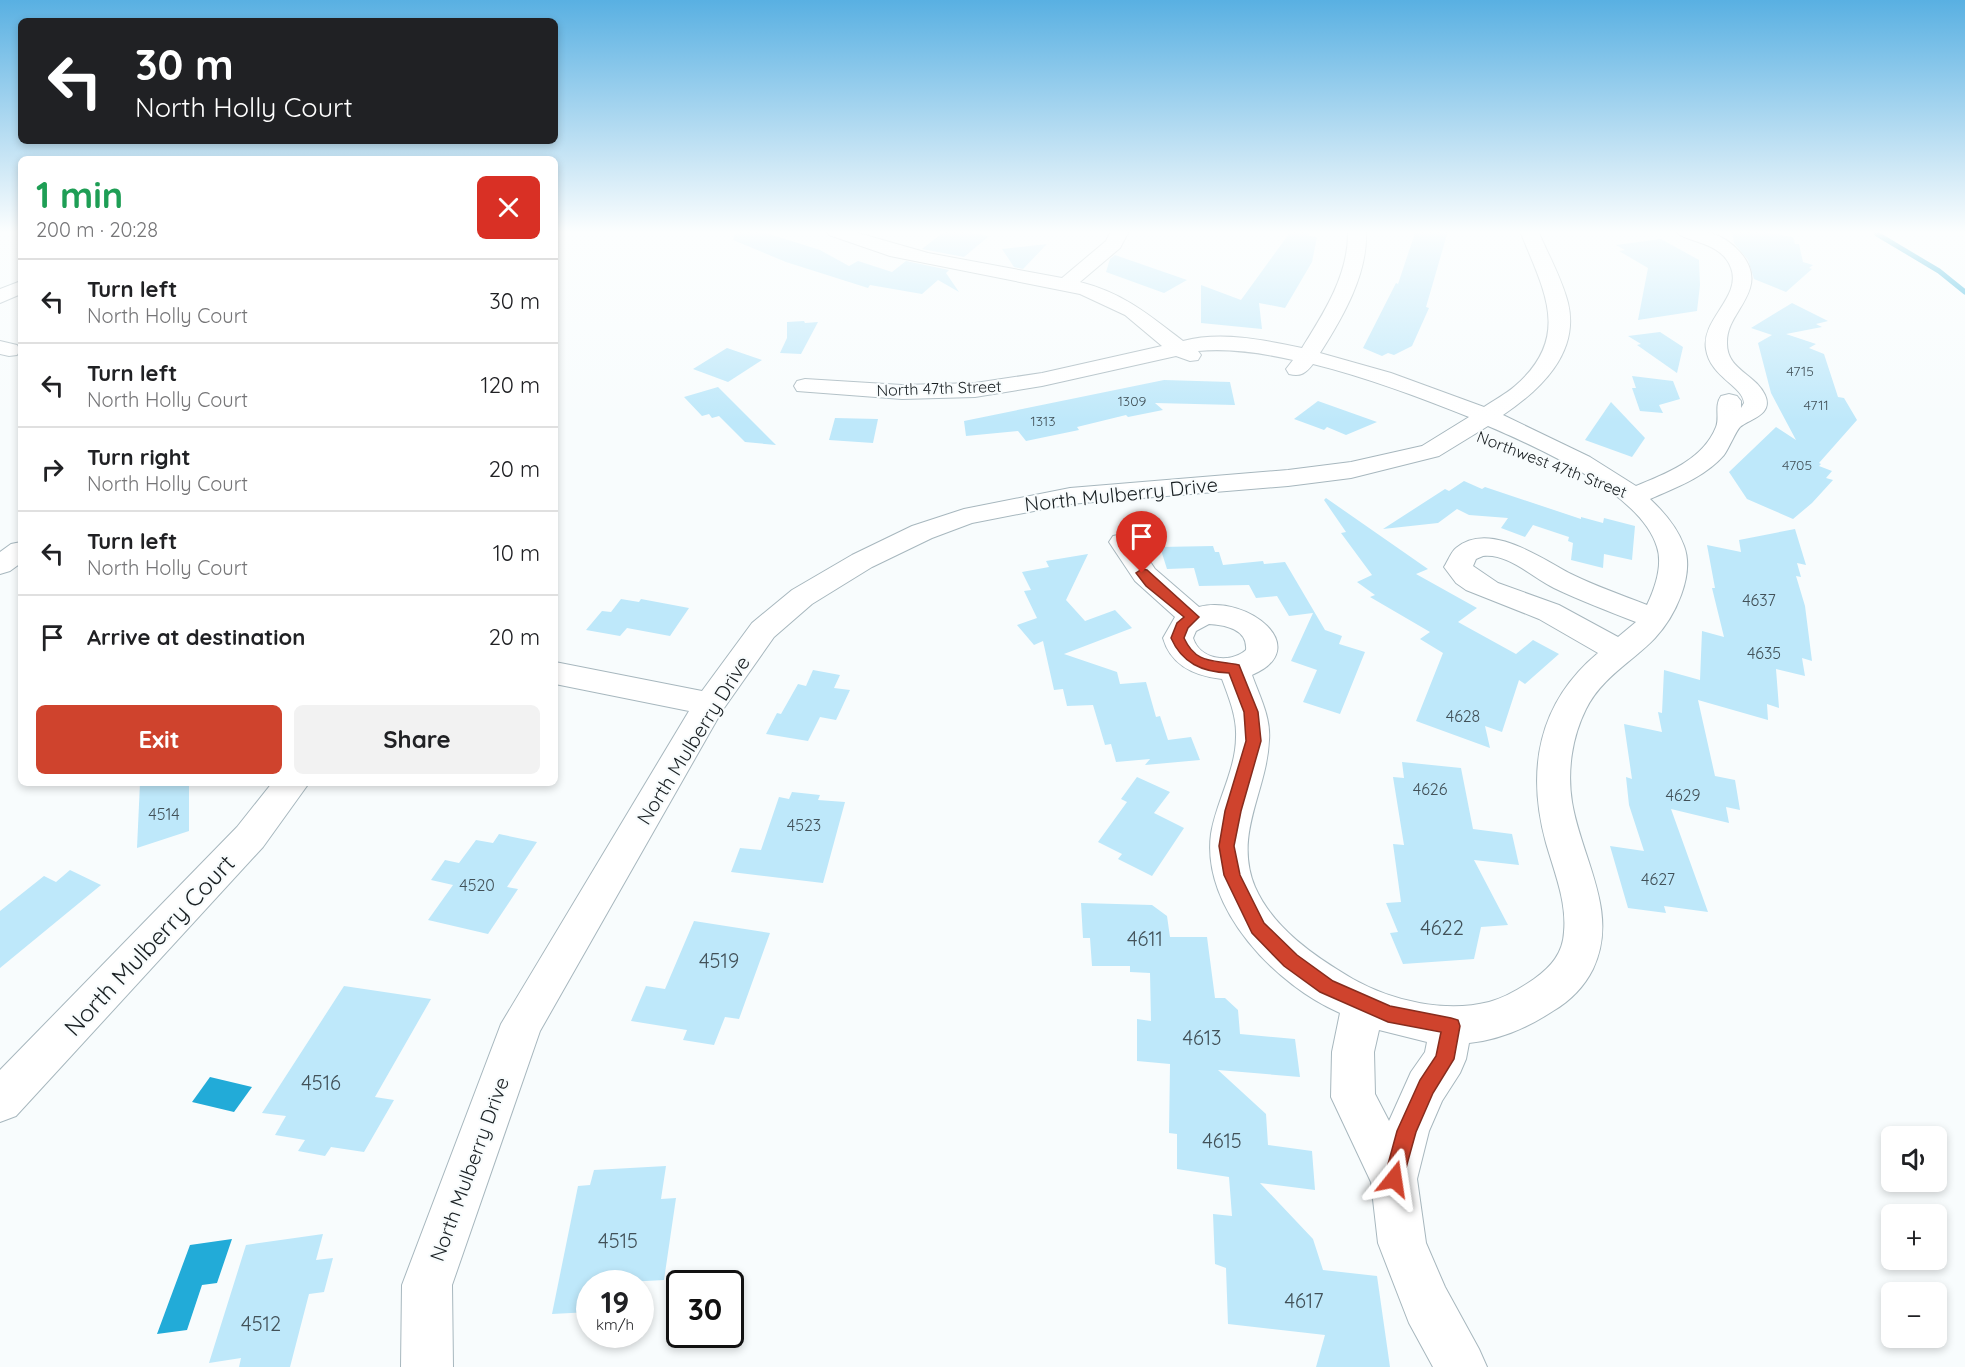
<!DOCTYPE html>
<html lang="en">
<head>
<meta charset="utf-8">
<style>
	:root { --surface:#fff; --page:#f2f2f2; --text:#202124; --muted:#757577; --line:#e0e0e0; --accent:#cf432d }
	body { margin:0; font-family:Quicksand,sans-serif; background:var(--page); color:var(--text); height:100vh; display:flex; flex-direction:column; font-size:22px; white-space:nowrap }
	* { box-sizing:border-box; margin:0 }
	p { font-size:20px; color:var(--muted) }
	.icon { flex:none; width:33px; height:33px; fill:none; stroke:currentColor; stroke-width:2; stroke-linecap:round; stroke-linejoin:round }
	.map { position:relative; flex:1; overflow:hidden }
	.side { position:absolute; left:18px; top:156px; width:540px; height:630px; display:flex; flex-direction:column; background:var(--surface); border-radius:9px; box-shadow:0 3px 9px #0003 }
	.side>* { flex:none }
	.hud { position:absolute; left:18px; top:18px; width:540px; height:126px; border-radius:9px; box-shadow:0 3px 9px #0003; background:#202124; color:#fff; overflow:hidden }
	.controls { position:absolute; left:1881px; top:1126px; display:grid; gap:12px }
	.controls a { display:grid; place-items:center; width:66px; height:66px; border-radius:9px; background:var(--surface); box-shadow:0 3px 9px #0003; font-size:30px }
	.speed { position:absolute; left:576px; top:1270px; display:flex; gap:12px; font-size:30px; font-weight:700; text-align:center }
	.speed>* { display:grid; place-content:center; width:78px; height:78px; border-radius:50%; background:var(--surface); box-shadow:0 3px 9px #0003; line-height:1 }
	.speed small { font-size:15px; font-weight:400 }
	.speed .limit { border:3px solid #111; border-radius:9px; background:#fff; color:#111 }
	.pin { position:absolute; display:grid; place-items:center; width:51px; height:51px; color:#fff; margin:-62px -26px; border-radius:50% 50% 50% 0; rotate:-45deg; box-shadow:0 0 6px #0007 }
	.pin .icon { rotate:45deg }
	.me { position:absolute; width:66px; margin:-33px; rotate:15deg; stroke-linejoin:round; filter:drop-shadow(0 0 4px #0008) }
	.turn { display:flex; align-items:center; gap:21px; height:126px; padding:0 18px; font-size:27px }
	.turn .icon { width:78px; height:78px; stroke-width:2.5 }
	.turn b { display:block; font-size:42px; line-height:51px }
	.round { display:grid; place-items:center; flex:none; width:63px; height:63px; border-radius:9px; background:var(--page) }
	.head { display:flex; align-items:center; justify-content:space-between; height:102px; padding:0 18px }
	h1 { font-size:36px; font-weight:700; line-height:45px; color:#1e9e55 }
	.action { display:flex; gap:12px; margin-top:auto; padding:12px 18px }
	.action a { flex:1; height:69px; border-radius:9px; background:var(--accent); color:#fff; font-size:24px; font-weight:700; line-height:69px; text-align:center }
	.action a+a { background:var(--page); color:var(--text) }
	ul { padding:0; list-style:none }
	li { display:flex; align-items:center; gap:18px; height:84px; padding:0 18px; border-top:2px solid var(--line) }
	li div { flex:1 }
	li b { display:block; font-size:22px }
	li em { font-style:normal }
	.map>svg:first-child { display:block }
	.water { fill:#22abd8 }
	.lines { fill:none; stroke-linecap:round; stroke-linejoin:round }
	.stream { stroke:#22abd8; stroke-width:5 }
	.building { fill:#bee8fa }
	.street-casing { stroke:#a7b7be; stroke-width:2 }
	.street { fill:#fff; fill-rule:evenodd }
	.route { fill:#cf432d; stroke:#872c1d; stroke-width:1.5 }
	.labels { text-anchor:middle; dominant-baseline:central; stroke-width:4.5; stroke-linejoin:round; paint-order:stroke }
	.far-number-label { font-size:14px; fill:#425158 }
	.far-street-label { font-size:16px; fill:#191f22; stroke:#f8fcfd }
	.number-label { font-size:16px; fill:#425158 }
	.street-label { font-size:20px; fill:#191f22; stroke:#f8fcfd }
	.near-number-label { font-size:20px; fill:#425158 }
	.near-street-label { font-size:24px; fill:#191f22; stroke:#f8fcfd }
</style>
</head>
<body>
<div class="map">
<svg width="1965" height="1367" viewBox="0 0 1965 1367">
	<rect width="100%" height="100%" fill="#f8fcfd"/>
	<g class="water">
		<polygon points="210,1077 252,1087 234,1112 192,1102"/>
		<polygon points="232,1239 217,1283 202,1285 187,1330 157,1334 190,1245"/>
	</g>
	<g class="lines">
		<polyline class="stream" points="1877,234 1939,271 1965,292"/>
	</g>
	<g class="building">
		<polygon points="736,231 760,231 820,250 849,266 858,261 892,272 906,261 949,270 946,273 959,292 938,280 922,294 870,285 868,288 786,262 733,240"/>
		<polygon points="945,231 962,231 989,236 964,257 922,249"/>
		<polygon points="1291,231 1310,231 1309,236 1317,237 1312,262 1285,308 1259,303 1262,329 1201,323 1201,285 1241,300"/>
		<polygon points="1419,231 1448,231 1426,307 1429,308 1412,346 1394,355 1388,353 1382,356 1363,348 1396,283 1398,284 1415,233 1420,233"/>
		<polygon points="1732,231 1757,231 1793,237 1795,244 1799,244 1803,262 1813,265 1809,268 1812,269 1786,292 1754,279 1748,260 1734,243"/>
		<polygon points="1661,239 1699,260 1700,285 1697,311 1638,320 1648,268 1619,251 1625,250 1616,245"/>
		<polygon points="1047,244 1023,269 1014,267 1002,249"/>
		<polygon points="1115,255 1187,280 1164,293 1106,272 1110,259"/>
		<polygon points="1792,303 1828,321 1816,324 1822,327 1786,334 1816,344 1809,348 1824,354 1838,397 1844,398 1857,420 1819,463 1821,464 1819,466 1832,471 1826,478 1833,480 1812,503 1793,519 1747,499 1729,472 1776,427 1796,440 1771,393 1758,343 1772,335 1751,328"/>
		<polygon points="804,321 805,323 818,322 801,354 780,353 787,338 787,322"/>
		<polygon points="1660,332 1683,347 1677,373 1637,345 1641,344 1628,336"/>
		<polygon points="727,348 762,360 728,382 693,369"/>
		<polygon points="1632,376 1673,381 1680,399 1659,405 1663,413 1640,411 1632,388 1636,388"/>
		<polygon points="1164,380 1230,382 1235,405 1155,403 1163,410 1128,417 1126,415 1077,427 1079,430 1026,441 1018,431 966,436 964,421"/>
		<polygon points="718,387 776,445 745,442 719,416 712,418 709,414 702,416 684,397"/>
		<polygon points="1318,401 1377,422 1346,435 1327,427 1324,430 1294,419"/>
		<polygon points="1611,402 1645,438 1632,457 1585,440"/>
		<polygon points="835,418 878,419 873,443 829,440"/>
		<polygon points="1464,481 1482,489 1485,487 1581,519 1581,517 1603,523 1604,518 1635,526 1632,560 1604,554 1603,568 1571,560 1573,543 1568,541 1569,537 1533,525 1525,537 1501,528 1508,518 1469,515 1457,509 1438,523 1383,529 1445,489 1449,491"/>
		<polygon points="1326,498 1428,569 1416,574 1477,608 1458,622 1516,654 1533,640 1559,654 1525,684 1519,680 1502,732 1485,726 1490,748 1416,721 1443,653 1420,639 1430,632 1370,597 1375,595 1357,582 1372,575 1341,533 1346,532 1324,500"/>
		<polygon points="1795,529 1806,565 1797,563 1801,577 1796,576 1805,606 1812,661 1802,658 1805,676 1776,669 1779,708 1767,704 1768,720 1698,700 1715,776 1735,780 1740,810 1726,807 1729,823 1671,809 1708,912 1664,906 1666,913 1628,908 1610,846 1644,851 1629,805 1626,777 1632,779 1624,724 1662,732 1658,712 1662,713 1664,670 1700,680 1702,631 1724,637 1712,588 1715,588 1707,545 1741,552 1739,540"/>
		<polygon points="1213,546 1215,552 1219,552 1223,565 1263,561 1264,564 1285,562 1325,630 1342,636 1339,644 1365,652 1340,714 1303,702 1317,670 1291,661 1313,613 1289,616 1277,596 1256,598 1249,585 1199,586 1194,568 1167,569 1160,547"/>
		<polygon points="1088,554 1066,600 1085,621 1115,610 1132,628 1064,654 1117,672 1120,684 1146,682 1156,717 1160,716 1168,740 1191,737 1200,760 1145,765 1150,759 1116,762 1111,744 1105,745 1093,705 1067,706 1063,689 1054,690 1043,641 1034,645 1017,625 1037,618 1024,591 1031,590 1022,572 1049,567 1046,561"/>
		<polygon points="621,599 639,602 641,599 689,608 670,636 627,628 620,636 586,630 602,611 611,612"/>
		<polygon points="813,670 840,675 834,688 850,690 836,720 820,717 808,741 766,734 777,713 781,714 798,684 806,686"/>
		<polygon points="1402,762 1461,768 1473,829 1512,834 1519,865 1474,860 1508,925 1481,927 1474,959 1403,964 1390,933 1398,932 1386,903 1401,902 1393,844 1404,845 1393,777 1404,778"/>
		<polygon points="1137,777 1170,792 1154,813 1184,828 1152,876 1118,859 1122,854 1098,842 1127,802 1121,799"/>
		<polygon points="140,783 189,783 189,831 137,848"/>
		<polygon points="792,792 820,795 818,800 845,802 823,883 731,872 740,848 761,850 779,797 789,799"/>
		<polygon points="499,834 537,842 507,887 518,889 488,934 428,920 453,885 431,880 445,860 459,863 476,840 493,843"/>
		<polygon points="70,870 101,885 0,968 0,911 44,876 56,882"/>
		<polygon points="1081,903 1152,905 1167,916 1170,937 1207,937 1215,998 1225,998 1238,1010 1240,1034 1295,1039 1300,1077 1218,1070 1266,1114 1268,1145 1312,1151 1315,1190 1260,1183 1313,1239 1323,1270 1377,1276 1390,1367 1316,1367 1325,1335 1228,1324 1226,1268 1215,1264 1213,1214 1232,1216 1229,1177 1177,1169 1177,1134 1169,1133 1170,1064 1137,1061 1137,1019 1151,1021 1150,973 1130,972 1130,966 1092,966 1090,938 1083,938"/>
		<polygon points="694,921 770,933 739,1019 725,1017 714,1045 683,1040 687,1030 631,1021 646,986 665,989"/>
		<polygon points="344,986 431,999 375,1097 394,1100 364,1152 331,1147 325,1156 298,1151 305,1140 275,1135 286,1116 262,1113"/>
		<polygon points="666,1166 661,1199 676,1198 664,1280 590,1284 590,1312 552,1314 578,1186 590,1185 594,1170"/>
		<polygon points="323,1234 316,1260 333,1258 324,1292 309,1294 290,1367 239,1367 241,1358 209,1363 246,1245"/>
	</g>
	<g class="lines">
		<defs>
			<g id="street">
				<path d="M826 231H851L928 253 1062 278 1106 241 1111 231H1129L1120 248 1080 282C1123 293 1148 314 1183 341 1221 331 1264 340 1302 348 1324 313 1349 274 1348 231H1366C1368 274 1343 317 1320 353L1391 373 1484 407C1494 400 1506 394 1515 386 1573 336 1543 289 1520 231H1538C1548 254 1562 279 1568 303 1580 353 1540 390 1503 415L1590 457 1636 486C1665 474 1703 460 1716 427 1720 417 1714 406 1721 396L1729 394 1737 396 1741 401V408L1744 403C1743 386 1710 377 1706 349 1701 319 1742 297 1731 268 1721 240 1684 243 1676 231 1686 231 1698 229 1708 232 1731 238 1758 263 1750 288 1744 308 1727 321 1727 342 1726 370 1755 373 1765 395 1774 415 1749 419 1740 427 1736 431 1729 448 1724 455 1705 477 1675 488 1650 499 1664 512 1677 527 1684 546 1695 575 1675 617 1655 638 1632 662 1602 677 1586 709 1572 737 1567 771 1572 802 1581 858 1620 912 1593 969 1584 987 1570 1001 1553 1011 1527 1028 1499 1040 1469 1043L1466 1059 1460 1073 1442 1101 1429 1131 1417 1179 1426 1243 1445 1287 1479 1349 1487 1367H1433L1409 1323 1378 1243 1371 1182 1331 1097 1332 1052 1340 1013C1277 986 1201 909 1211 834 1216 802 1236 770 1236 737 1237 717 1229 698 1222 679 1195 676 1171 666 1163 638L1175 617 1135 581 1109 542 1113 536 1123 534 1133 536 1155 569 1199 607C1247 594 1315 648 1252 675 1259 695 1271 717 1269 740 1267 792 1233 834 1255 887 1273 928 1315 957 1353 979 1392 1001 1445 1013 1489 1002 1504 998 1521 988 1534 979 1551 967 1563 953 1564 932 1567 902 1554 871 1546 843 1526 770 1538 703 1598 653L1539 619 1466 590 1456 583 1444 567C1448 561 1451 552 1456 548 1489 520 1542 559 1571 574 1595 586 1622 595 1647 605 1655 588 1663 565 1657 547 1641 493 1537 447 1488 426L1439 456 1351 478 1288 486 1070 504 972 523 932 538 872 567 812 604 774 637 722 711 540 1031 452 1285 453 1367H401L402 1285 501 1024 689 711 555 684V662L702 691 752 623 792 590 852 555 912 526 964 509 1070 488 1288 470 1351 462 1422 446 1469 417C1418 397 1366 377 1313 364 1306 373 1301 377 1289 374L1286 369 1293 360C1262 353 1230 348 1198 351L1201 355 1198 360 1190 361 1176 356 1042 386 975 397 902 399 797 391 794 386 797 381 805 379 902 385 975 383 1042 373 1162 346 1125 315 1080 294 890 256 829 235ZM1483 556C1508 553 1532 577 1554 588 1581 601 1608 611 1636 622L1618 637 1559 605 1498 583 1473 566 1476 559ZM1209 624C1225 625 1248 629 1246 650 1230 664 1200 660 1193 638L1196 631ZM1379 1030 1427 1042 1425 1052 1411 1072 1389 1121 1375 1094 1374 1052Z"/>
				<polygon points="21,281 21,294 0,303 0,289"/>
				<polygon points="0,341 17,345 20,350 17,355 9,356 0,354"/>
				<polygon points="21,542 21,563 10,571 0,574 0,552 11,544"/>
				<polygon points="272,783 309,783 263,847 16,1116 0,1122 0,1070 237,827"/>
			</g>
		</defs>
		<use href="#street" class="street-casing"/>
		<use href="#street" class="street"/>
	</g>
	<linearGradient id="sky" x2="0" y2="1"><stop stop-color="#59b0e2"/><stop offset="0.55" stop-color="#fcfefe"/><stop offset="1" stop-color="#fcfefe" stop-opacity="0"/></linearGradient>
	<rect width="1965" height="422" fill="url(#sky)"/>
	<path class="route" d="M1142 569 1147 570 1199 617 1188 628 1184 638C1197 666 1215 659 1239 665L1258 712 1261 741 1241 811 1234 846 1240 875 1264 923 1297 955 1333 981 1390 1006 1451 1018 1458 1020 1460 1026 1454 1059 1433 1093 1416 1132 1401 1186 1394 1189 1387 1186 1384 1179 1397 1131 1420 1080 1436 1056 1441 1032 1388 1022 1320 992 1284 966 1252 933 1224 875 1219 846 1225 811 1246 741 1244 712 1229 673C1202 672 1182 663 1171 638L1177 623 1184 617 1146 586 1136 573Z"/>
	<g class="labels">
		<g class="far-number-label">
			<text x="1800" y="371">4715</text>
			<text x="1132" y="401">1309</text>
			<text x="1816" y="405">4711</text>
			<text x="1043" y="421">1313</text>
			<text x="1797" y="465">4705</text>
		</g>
		<g class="far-street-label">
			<text transform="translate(939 388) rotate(-2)">North 47th Street</text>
			<text transform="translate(1552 464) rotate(21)">Northwest 47th Street</text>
		</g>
		<g class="number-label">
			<text x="1759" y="600">4637</text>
			<text x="1764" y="653">4635</text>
			<text x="1463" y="716">4628</text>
			<text x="1430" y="789">4626</text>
			<text x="1683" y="795">4629</text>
			<text x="164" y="814">4514</text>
			<text x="804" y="825">4523</text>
			<text x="1658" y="879">4627</text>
			<text x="477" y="885">4520</text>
		</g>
		<g class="street-label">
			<text transform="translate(1121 494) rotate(-6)">North Mulberry Drive</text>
			<text transform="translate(693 740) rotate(-58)">North Mulberry Drive</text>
			<text transform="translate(469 1169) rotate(-70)">North Mulberry Drive</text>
		</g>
		<g class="near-number-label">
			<text x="1442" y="927">4622</text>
			<text x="1145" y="938">4611</text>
			<text x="719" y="960">4519</text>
			<text x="1202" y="1037">4613</text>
			<text x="321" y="1082">4516</text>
			<text x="1222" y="1140">4615</text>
			<text x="618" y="1240">4515</text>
			<text x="1304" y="1300">4617</text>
			<text x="261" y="1323">4512</text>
		</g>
		<g class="near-street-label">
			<text transform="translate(149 945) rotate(-47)">North Mulberry Court</text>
		</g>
	</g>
</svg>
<div class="controls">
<a><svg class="icon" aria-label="sound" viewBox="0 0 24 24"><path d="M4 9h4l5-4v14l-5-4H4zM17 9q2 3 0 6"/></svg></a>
<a>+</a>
<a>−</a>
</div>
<div class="speed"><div>19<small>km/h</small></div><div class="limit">30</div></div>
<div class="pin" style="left:1142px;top:573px;background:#d93025"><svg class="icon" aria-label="arrive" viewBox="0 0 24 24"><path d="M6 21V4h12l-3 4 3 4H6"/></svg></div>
<svg class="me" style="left:1394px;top:1179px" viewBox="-20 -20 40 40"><path d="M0-17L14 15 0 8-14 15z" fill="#cf432d" stroke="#fff" stroke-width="4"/></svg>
<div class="hud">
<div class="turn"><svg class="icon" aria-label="left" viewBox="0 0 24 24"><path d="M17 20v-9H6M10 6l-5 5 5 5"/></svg><div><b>30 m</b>North Holly Court</div></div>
</div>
<section class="side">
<div class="head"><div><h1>1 min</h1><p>200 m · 20:28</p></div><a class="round" style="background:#d93025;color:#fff"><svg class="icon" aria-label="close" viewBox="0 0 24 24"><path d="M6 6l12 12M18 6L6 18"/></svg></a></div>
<ul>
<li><svg class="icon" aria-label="left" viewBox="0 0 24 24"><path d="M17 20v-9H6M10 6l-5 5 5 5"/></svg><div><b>Turn left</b><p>North Holly Court</p></div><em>30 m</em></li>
<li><svg class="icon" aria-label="left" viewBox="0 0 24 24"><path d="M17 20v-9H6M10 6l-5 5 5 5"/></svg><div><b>Turn left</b><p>North Holly Court</p></div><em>120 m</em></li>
<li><svg class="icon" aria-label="right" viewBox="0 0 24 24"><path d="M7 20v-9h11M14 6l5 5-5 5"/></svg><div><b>Turn right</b><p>North Holly Court</p></div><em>20 m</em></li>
<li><svg class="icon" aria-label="left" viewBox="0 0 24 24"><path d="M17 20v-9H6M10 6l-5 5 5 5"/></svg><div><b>Turn left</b><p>North Holly Court</p></div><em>10 m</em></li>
<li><svg class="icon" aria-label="arrive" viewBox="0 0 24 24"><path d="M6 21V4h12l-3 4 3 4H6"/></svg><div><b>Arrive at destination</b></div><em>20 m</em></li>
</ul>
<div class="action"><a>Exit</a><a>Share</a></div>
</section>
</div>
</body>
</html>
